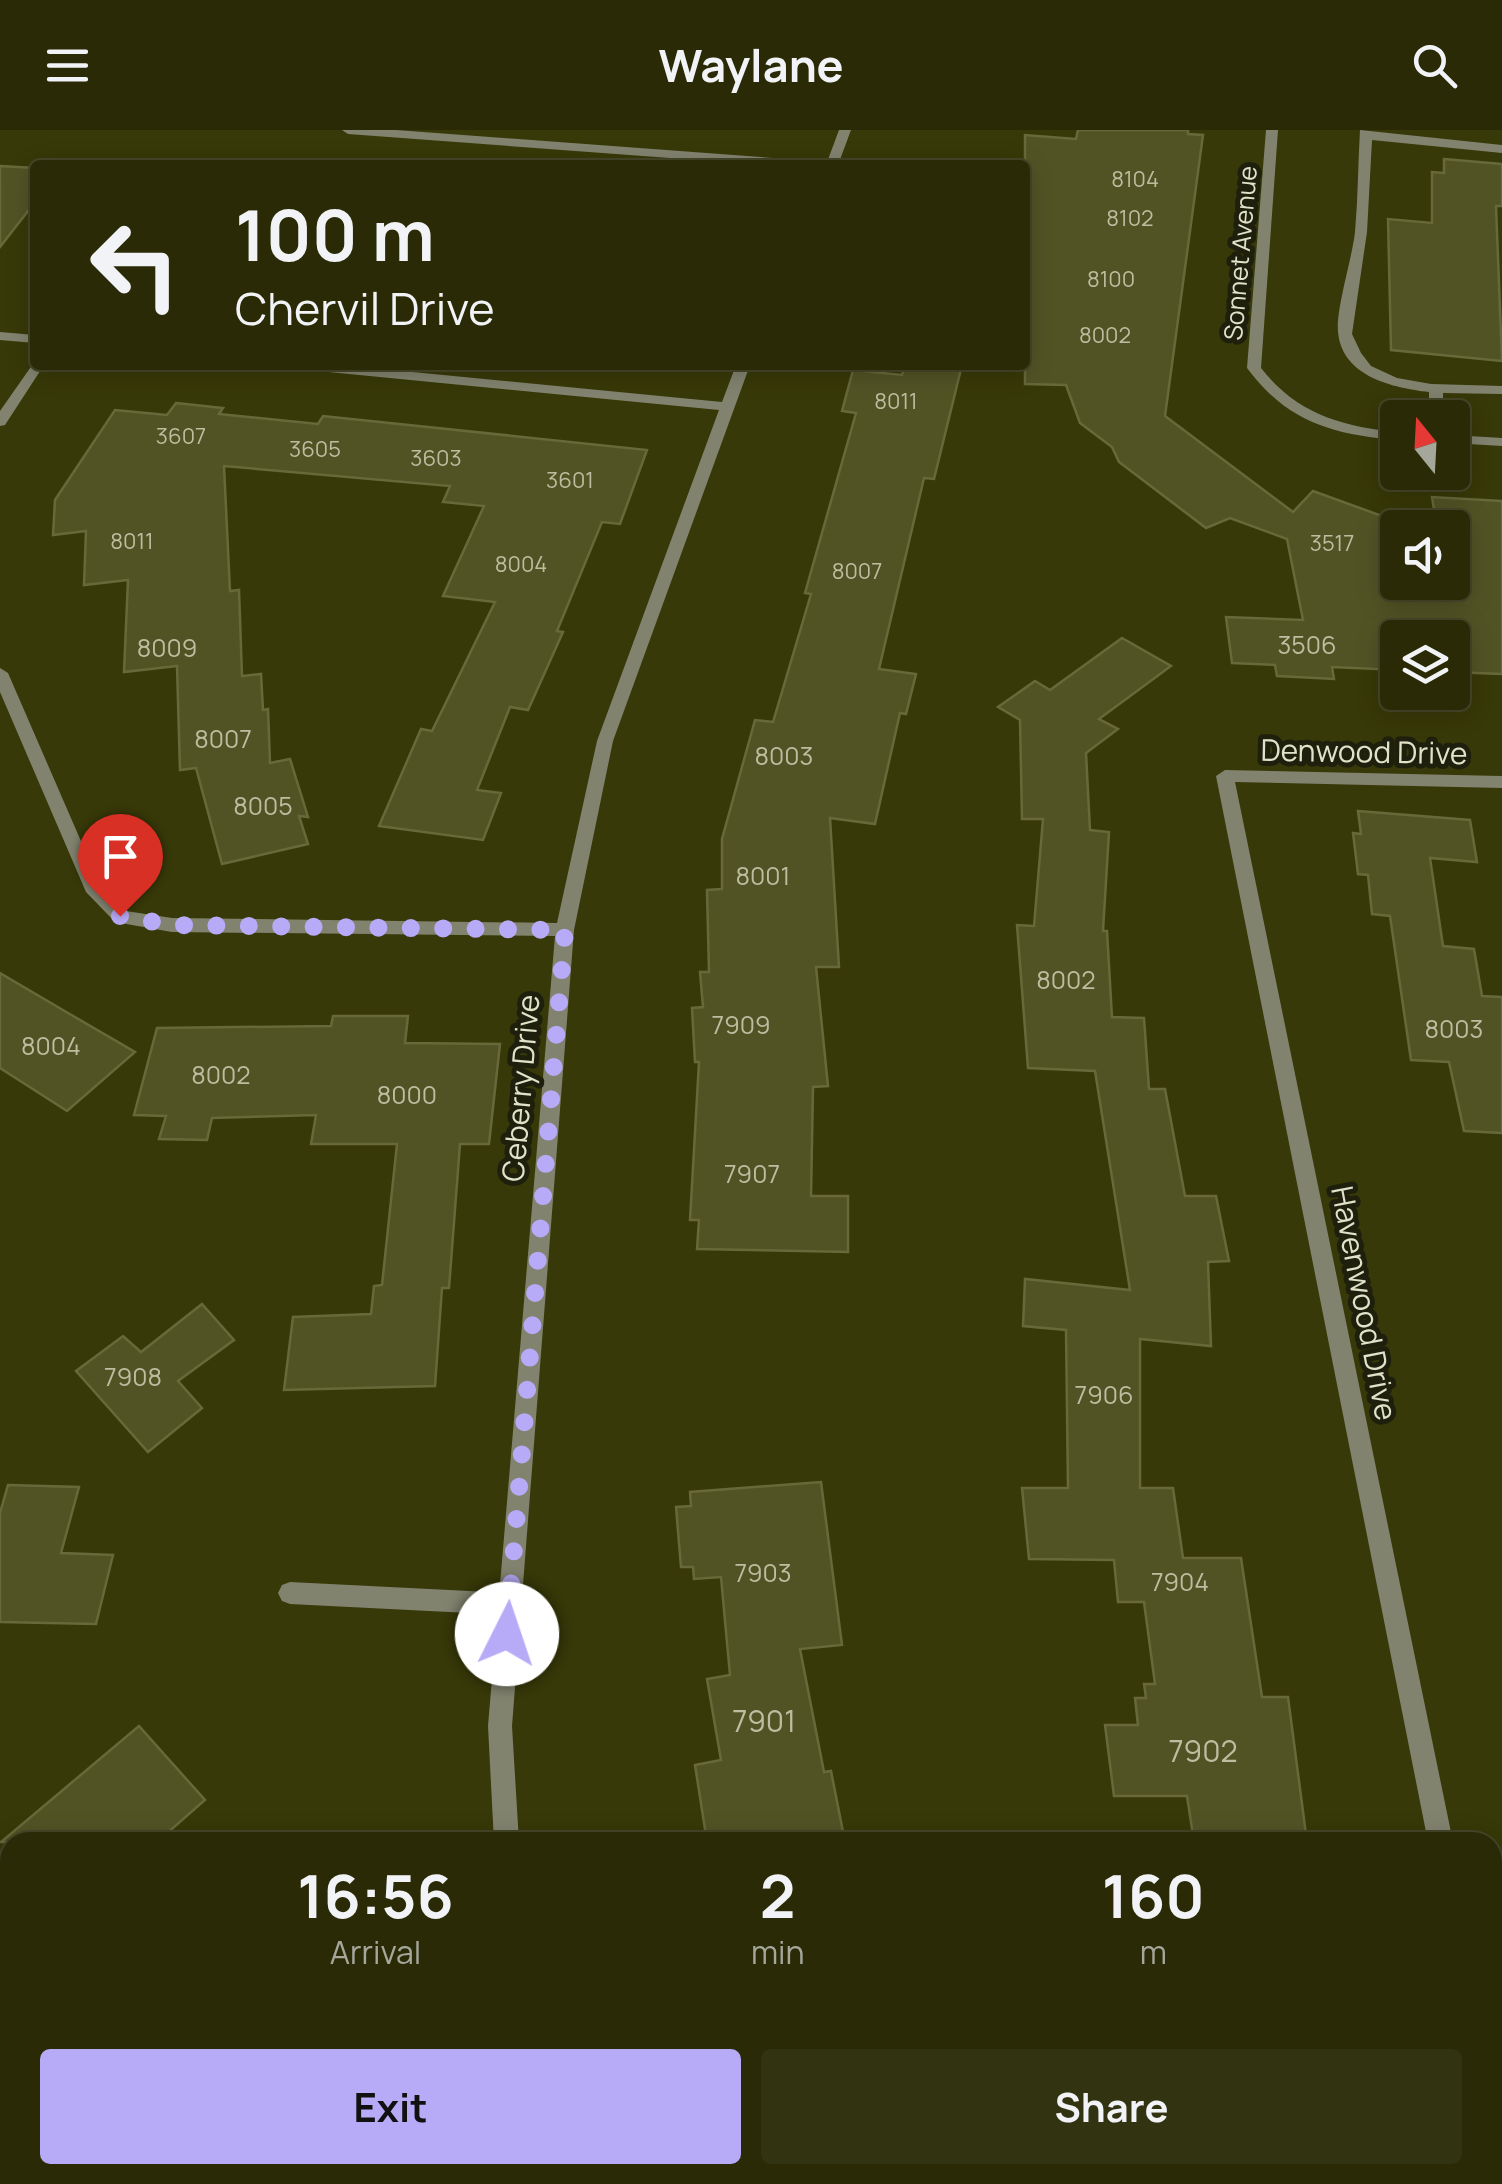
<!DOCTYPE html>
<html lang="en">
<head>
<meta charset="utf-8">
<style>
	:root { --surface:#2a2b06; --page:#323310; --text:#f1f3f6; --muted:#a5a79b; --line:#464728; --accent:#b7abf8 }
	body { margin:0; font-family:Manrope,sans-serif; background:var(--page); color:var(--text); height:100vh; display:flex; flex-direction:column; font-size:38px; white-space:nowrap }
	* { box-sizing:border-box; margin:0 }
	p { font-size:32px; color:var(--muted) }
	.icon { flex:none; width:55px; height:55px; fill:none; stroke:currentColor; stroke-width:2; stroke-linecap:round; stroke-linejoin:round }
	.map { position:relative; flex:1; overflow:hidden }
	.details { position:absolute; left:0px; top:1702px; width:1502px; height:352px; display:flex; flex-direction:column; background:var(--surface); border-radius:30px 30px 0 0; box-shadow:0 5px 25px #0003,0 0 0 2px var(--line) }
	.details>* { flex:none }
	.top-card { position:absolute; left:30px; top:30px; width:1000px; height:210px; border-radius:10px; box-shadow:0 5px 25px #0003,0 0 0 2px var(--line); background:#2a2b06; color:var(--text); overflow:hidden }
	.needle { width:65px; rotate:342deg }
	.controls { position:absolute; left:1380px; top:270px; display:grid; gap:20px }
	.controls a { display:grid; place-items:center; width:90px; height:90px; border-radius:10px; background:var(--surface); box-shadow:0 5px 25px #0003,0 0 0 2px var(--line); font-size:50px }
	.pin { position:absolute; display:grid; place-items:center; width:85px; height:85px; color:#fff; margin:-102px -42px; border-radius:50% 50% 50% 0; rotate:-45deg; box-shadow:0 0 10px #0007 }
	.pin .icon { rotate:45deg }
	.me { position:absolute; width:110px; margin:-55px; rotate:4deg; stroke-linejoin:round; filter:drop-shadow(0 0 8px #0008) }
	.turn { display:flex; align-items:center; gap:35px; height:210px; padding:0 40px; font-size:45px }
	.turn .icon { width:130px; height:130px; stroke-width:2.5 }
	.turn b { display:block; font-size:70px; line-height:85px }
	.eta { display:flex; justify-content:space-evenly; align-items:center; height:170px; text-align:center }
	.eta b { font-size:60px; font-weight:700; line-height:70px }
	.primary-button { display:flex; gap:20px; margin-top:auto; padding:20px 40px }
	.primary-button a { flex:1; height:115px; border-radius:10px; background:var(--accent); color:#111; font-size:40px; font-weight:700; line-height:115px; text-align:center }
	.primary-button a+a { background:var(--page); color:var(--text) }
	header { display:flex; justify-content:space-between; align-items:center; height:130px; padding:0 40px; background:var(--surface); font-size:45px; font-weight:700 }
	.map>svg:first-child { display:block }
	.building { fill:#525325; stroke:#67693a; stroke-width:2.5 }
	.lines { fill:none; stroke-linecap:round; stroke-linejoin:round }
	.service { fill:#82836f; fill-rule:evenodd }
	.minor { fill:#82836f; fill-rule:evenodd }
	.route { stroke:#b7abf8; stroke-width:18; stroke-dasharray:0 32.4 }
	.labels { text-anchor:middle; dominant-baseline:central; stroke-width:10; stroke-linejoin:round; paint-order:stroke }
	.far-number-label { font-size:22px; fill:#bcbea0 }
	.far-street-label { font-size:25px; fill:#e0e2c9; stroke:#1e1f0c }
	.number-label { font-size:25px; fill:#bcbea0 }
	.street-label { font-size:30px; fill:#e0e2c9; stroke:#1e1f0c }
	.near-number-label { font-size:30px; fill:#bcbea0 }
</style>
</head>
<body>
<header><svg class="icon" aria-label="menu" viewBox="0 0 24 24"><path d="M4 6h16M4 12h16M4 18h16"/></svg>Waylane<svg class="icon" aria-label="search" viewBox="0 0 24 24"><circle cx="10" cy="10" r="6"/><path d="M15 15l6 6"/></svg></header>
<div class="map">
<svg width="1502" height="2054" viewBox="0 0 1502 2054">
	<rect width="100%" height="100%" fill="#383908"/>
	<g class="building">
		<polygon points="1078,0 1188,0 1188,4 1203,5 1165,286 1293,382 1313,361 1415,398 1398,398 1398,452 1452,452 1452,398 1437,398 1432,367 1502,371 1502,544 1452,542 1452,508 1398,508 1398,540 1332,537 1334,549 1277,546 1275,535 1232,533 1226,487 1303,490 1287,409 1230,388 1206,398 1119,332 1112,317 1080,293 1066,255 1025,254 1025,5 1076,9"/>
		<polygon points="1444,29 1502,34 1502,76 1496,76 1502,231 1391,220 1388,89 1432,93 1432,42 1444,43"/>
		<polygon points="0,36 35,38 35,72 0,117"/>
		<polygon points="905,235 962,235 934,349 924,348 879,539 916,544 906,584 900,583 875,694 830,688 839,837 816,837 828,956 813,957 811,1066 848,1066 848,1122 697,1119 699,1090 690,1090 699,932 695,932 692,878 703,877 700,842 709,842 707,760 722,759 722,709 755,590 773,592 811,464 805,463 856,283 842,281 853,240 902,245"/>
		<polygon points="176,273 223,278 219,284 318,294 323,286 647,320 620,394 602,392 557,501 563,502 528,580 510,577 477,660 501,663 483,710 379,696 421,599 432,601 495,472 443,466 484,376 443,372 450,356 224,336 230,461 239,460 242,546 261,544 263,580 268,579 270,633 290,629 308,687 299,686 308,714 222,734 196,638 180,640 177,536 124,542 128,450 84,455 86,401 53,405 55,370 115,280 167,285"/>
		<polygon points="1122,508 1171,536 1099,589 1118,599 1086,623 1090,700 1109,702 1103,801 1107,801 1112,887 1144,888 1149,959 1165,959 1185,1066 1216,1066 1229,1131 1208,1132 1211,1216 1140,1209 1140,1358 1173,1358 1183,1428 1241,1428 1262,1567 1288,1567 1307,1712 1194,1712 1187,1666 1114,1666 1105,1595 1138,1595 1135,1568 1146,1568 1144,1554 1155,1554 1144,1472 1118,1472 1114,1430 1029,1429 1022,1358 1068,1358 1066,1200 1023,1196 1025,1149 1130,1160 1095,941 1028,938 1017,795 1034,796 1043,689 1022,689 1020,590 998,577 1035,551 1050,560"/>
		<polygon points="1358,681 1470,690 1477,732 1430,728 1443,816 1474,819 1482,866 1502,867 1502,1003 1464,1001 1449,932 1411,930 1390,786 1372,784 1368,745 1358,744 1353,703 1361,704"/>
		<polygon points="0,843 68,883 135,922 67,981 0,938"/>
		<polygon points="333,886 408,886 405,913 500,914 489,1014 460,1014 449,1158 442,1158 435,1256 284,1260 293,1187 371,1184 374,1156 382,1155 397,1014 311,1014 316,985 212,988 207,1010 159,1009 166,986 134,985 157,898 331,896"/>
		<polygon points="202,1174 234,1210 178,1251 202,1278 148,1322 76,1241 123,1206 141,1222"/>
		<polygon points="821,1352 842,1515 800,1519 824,1642 831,1641 845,1712 707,1712 695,1635 721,1630 707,1549 730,1545 726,1502 721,1447 694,1449 693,1437 681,1437 676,1377 691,1376 690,1362"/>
		<polygon points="8,1355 79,1357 61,1423 113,1425 96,1494 0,1492 0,1383"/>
		<polygon points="139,1596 205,1670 157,1712 1,1712"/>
	</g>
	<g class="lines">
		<g class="service">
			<path d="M1360 0 1502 15V23L1372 10 1367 102 1352 204 1361 223 1371 236 1397 248 1431 254 1502 256V264L1443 263V288H1429V262C1394 258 1342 247 1338 202 1336 178 1352 129 1355 102 1358 68 1358 34 1360 0Z"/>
			<polygon points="290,1452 509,1463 517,1466 521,1474 517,1482 509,1485 290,1474 282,1471 278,1463 282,1455"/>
		</g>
		<g class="minor">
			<polygon points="342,0 396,0 814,31 820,35 765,35 348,4"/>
			<polygon points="839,0 851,0 838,35 826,35"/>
			<path d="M1266 0H1278L1261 238C1296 283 1342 297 1398 302V310C1333 305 1287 292 1247 238Z"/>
			<polygon points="0,202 35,205 35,213 0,210"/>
			<polygon points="35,231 35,235 44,235 5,295 0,296 0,281"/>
			<polygon points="291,235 341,235 722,272 736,235 750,235 613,611 574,800 512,1596 519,1712 494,1712 488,1596 555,806 172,802 115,792 86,762 0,562 0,538 8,543 100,755 126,781 172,788 557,793 597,611 719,280 298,239"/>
			<polygon points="1452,305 1502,308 1502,316 1452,313"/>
			<polygon points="1225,640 1502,646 1502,658 1235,652 1453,1712 1428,1712 1216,646"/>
			<polygon points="1492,1956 1502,1960 1502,2030 1492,2026"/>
			<polygon points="591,2045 619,2045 615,2054 587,2054"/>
			<polygon points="645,2045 680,2045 684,2054 649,2054"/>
		</g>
	</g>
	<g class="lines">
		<polyline class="route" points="120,786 172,795 565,800 507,1504"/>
	</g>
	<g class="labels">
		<g class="far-number-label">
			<text x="1135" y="49">8104</text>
			<text x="1130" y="88">8102</text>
			<text x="1111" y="149">8100</text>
			<text x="1105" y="205">8002</text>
			<text x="896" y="271">8011</text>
			<text x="181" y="306">3607</text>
			<text x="315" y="319">3605</text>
			<text x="436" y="328">3603</text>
			<text x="570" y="350">3601</text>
			<text x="132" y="411">8011</text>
			<text x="1332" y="413">3517</text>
			<text x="521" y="434">8004</text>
			<text x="857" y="441">8007</text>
		</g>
		<g class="far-street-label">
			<text transform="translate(1240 123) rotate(-85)">Sonnet Avenue</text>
		</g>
		<g class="number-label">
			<text x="1307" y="514">3506</text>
			<text x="167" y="517">8009</text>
			<text x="223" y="608">8007</text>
			<text x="784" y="625">8003</text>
			<text x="263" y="675">8005</text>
			<text x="763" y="745">8001</text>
			<text x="1066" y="849">8002</text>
			<text x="741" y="894">7909</text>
			<text x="1454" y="898">8003</text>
			<text x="51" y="915">8004</text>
			<text x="221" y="944">8002</text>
			<text x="407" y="964">8000</text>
			<text x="752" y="1043">7907</text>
			<text x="133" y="1246">7908</text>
			<text x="1104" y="1264">7906</text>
			<text x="763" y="1442">7903</text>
			<text x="1180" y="1451">7904</text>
		</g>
		<g class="street-label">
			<text transform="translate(1364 621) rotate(1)">Denwood Drive</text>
			<text transform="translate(520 958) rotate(-85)">Ceberry Drive</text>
			<text transform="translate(1365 1173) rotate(79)">Havenwood Drive</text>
		</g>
		<g class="near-number-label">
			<text x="764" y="1590">7901</text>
			<text x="1203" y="1620">7902</text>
		</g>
	</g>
</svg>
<div class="controls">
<a><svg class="needle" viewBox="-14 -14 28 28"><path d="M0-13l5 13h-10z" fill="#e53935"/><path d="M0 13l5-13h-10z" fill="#a5a79b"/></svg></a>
<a><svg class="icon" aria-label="sound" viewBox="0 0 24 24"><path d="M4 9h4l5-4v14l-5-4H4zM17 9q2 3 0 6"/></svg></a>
<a><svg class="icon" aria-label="layers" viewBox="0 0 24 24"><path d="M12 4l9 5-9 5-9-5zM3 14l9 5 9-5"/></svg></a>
</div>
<div class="pin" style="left:120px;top:786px;background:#d93025"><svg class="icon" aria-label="arrive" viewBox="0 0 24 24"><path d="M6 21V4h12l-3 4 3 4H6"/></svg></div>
<svg class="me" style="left:507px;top:1504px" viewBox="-20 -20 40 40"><circle r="19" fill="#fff"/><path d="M0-13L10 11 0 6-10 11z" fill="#b7abf8"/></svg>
<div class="top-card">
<div class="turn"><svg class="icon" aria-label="left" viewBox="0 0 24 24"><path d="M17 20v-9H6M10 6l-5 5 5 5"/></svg><div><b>100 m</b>Chervil Drive</div></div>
</div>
<section class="details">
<div class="eta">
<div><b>16:56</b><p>Arrival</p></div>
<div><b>2</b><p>min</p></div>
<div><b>160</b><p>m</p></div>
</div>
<div class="primary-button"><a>Exit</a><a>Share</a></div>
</section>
</div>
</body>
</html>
